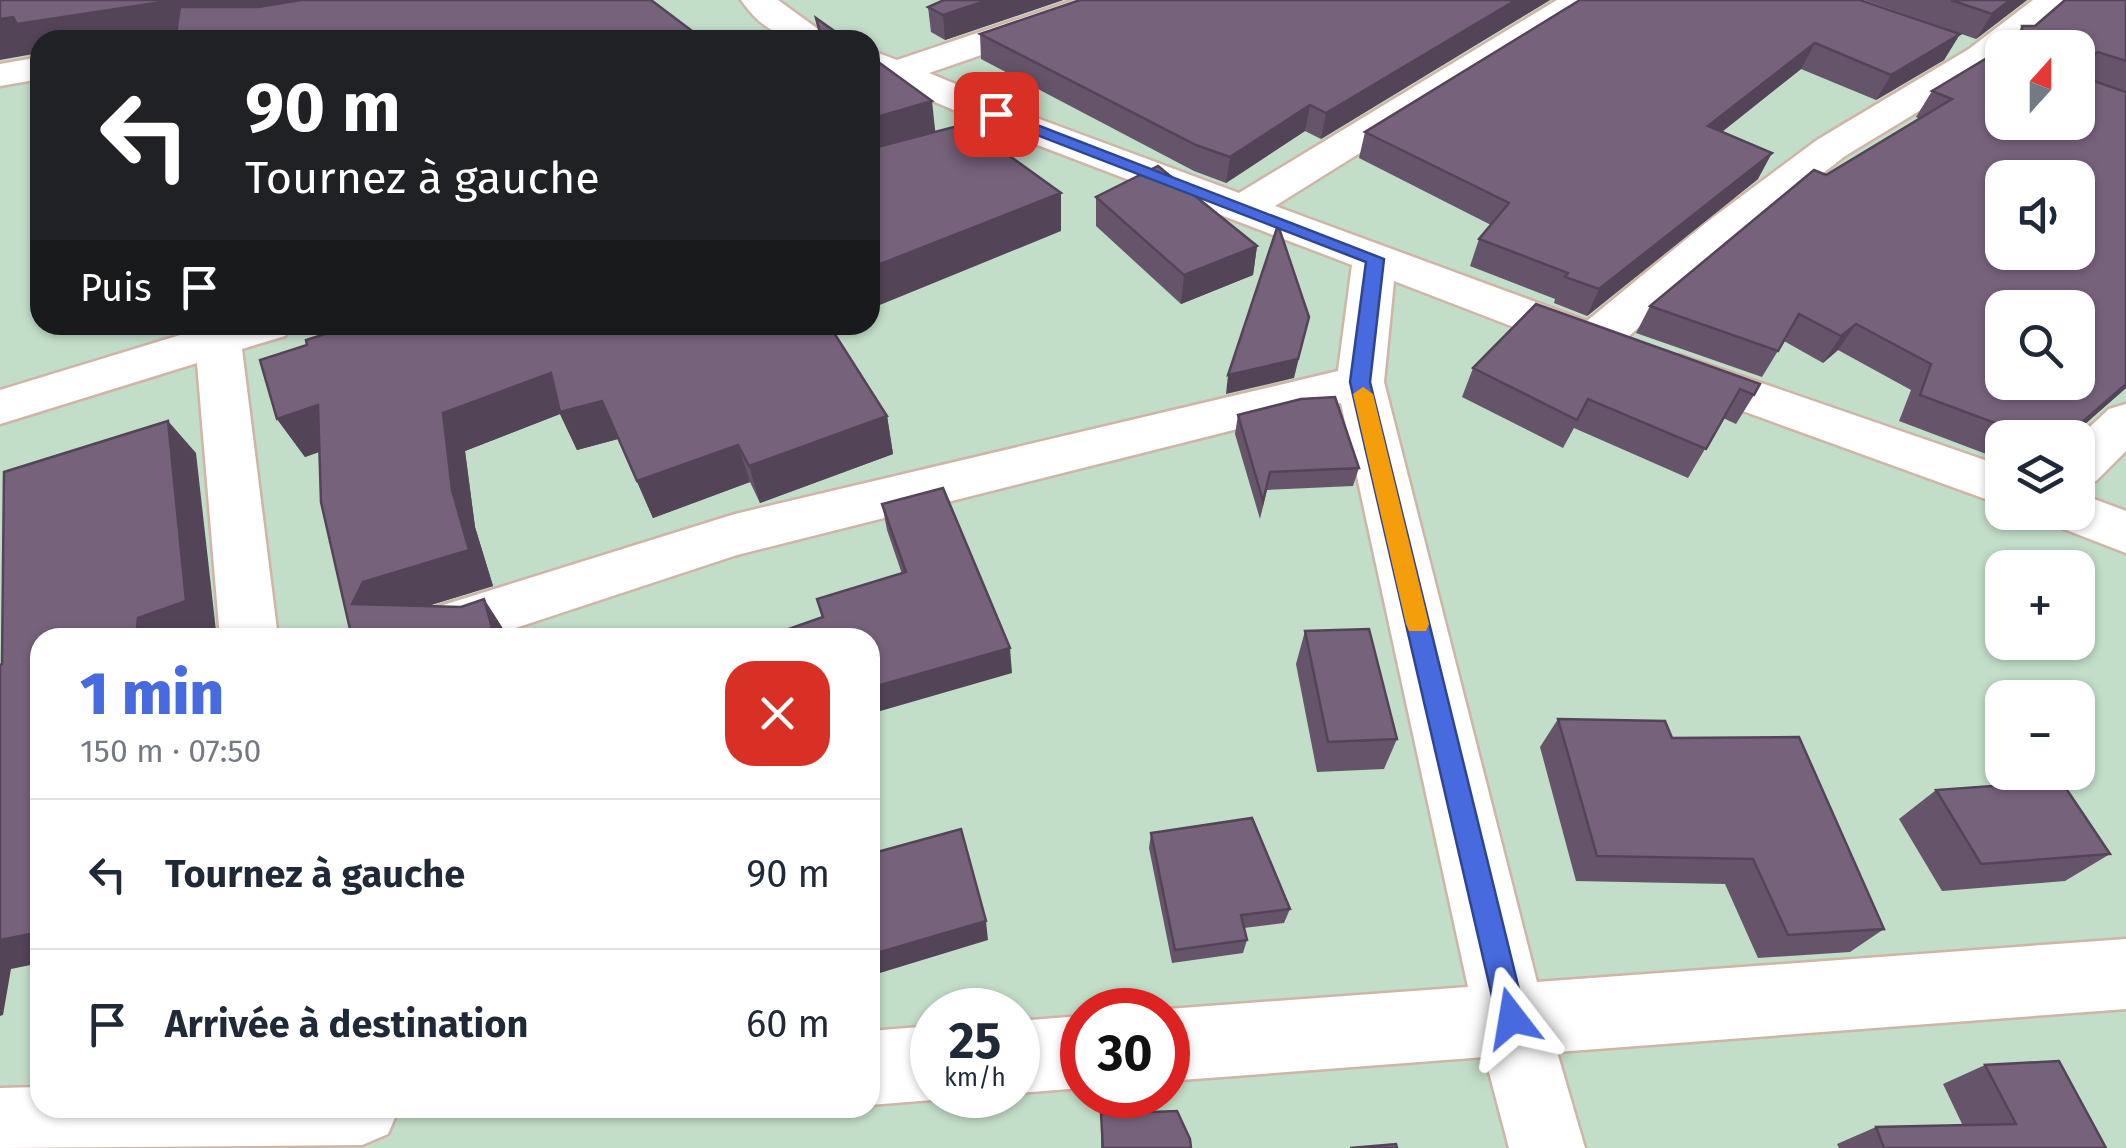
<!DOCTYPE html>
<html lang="fr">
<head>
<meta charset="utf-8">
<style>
	:root { --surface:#fff; --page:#f6f6f7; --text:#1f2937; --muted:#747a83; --line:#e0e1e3; --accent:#476bde }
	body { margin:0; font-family:"Fira Sans",sans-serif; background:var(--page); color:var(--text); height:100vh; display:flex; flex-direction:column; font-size:38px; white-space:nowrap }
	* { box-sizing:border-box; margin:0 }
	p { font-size:32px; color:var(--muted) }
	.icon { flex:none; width:55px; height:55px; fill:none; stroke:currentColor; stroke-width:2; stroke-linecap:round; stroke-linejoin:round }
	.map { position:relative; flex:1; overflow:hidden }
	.details { position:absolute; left:30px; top:628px; width:850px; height:490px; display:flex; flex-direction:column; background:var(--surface); border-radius:30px; box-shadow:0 2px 8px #0004 }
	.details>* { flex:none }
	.hud { position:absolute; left:30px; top:30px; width:850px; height:305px; border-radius:30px; box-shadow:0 2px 8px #0004; background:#202124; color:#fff; overflow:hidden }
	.needle { width:65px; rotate:21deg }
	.controls { position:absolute; left:1985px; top:30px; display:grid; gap:20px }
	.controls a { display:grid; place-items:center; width:110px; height:110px; border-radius:20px; background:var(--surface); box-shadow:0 2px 8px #0004; font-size:50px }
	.speed { position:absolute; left:910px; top:988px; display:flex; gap:20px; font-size:50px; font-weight:700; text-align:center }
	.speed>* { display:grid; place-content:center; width:130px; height:130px; border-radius:50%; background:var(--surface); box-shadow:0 2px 8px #0004; line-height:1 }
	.speed small { font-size:25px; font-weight:400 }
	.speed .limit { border:15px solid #d22; background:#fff; color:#111 }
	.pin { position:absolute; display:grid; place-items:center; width:85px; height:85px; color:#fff; margin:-42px; border-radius:20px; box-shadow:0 5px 15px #0006 }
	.me { position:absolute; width:110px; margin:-55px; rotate:346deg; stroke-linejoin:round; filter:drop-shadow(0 0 8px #0008) }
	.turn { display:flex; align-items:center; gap:35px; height:210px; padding:0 50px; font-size:45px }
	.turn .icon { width:130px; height:130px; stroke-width:2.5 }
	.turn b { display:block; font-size:70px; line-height:85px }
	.then { display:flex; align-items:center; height:95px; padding:0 50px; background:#0003; gap:20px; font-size:38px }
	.round { display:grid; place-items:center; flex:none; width:105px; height:105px; border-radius:30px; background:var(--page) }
	.headline { display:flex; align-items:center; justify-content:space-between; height:170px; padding:0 50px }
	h1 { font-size:60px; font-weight:800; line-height:75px; color:var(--accent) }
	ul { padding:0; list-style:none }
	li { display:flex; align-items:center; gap:30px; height:150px; padding:0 50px; border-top:2px solid var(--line) }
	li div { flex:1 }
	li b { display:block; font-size:38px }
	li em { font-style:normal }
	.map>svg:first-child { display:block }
	.green { fill:#c2ddc8; fill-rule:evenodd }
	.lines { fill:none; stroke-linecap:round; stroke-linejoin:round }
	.minor-casing { stroke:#d0b4a6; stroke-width:5 }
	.minor { fill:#fff; fill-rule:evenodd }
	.wall { fill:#66546b }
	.shaded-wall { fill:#534557 }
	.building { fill:#77627c; stroke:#534557; stroke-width:2.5; fill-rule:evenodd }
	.route { fill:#476bde; stroke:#2e4690; stroke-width:2.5 }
	.slow { fill:#f59e0b }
</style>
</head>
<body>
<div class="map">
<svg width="2126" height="1148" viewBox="0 0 2126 1148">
	<rect width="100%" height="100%" fill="#fbf4f2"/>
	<path class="green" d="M0 0H2126V1148H0ZM40 40H870V325H40ZM2002 48H2078V122H2002ZM2002 178H2078V252H2002ZM2002 308H2078V382H2002ZM2002 438H2078V512H2002ZM2002 568H2078V642H2002ZM40 638H870V1108H40ZM2002 698H2078V772H2002ZM932 1010H1018V1095H932ZM1082 1010H1168V1095H1082Z"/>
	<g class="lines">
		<defs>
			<g id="minor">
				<path d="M741 0H778L833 40C790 40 768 38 741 0Z"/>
				<polygon points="1075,0 1125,0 1120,7 929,73 1042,120 1239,193 1557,0 1598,0 1593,7 1275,206 1587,321 1707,222 1817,140 1969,49 2033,0 2071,0 2016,48 2002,48 2002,58 1995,65 1845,156 1737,240 1611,352 1595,356 1579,352 1394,281 1384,382 1537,982 2126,939 2126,1009 1557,1052 1585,1148 1509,1148 1485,1057 1168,1081 1165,1010 1168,1009 1468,987 1341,403 737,555 485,638 384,638 392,621 735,514 1338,371 1352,265 1014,136 870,74 870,50 897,60"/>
				<polygon points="40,57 40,79 0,86 0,64"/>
				<polygon points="213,325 292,325 285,336 242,349 278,638 220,638 197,363 0,424 0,390"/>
				<polygon points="1680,355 2002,466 2002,505 1663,382 1656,371 1663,360"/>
				<polygon points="2126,404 2126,451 2096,481 2078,487 2078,438 2109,409"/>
				<polygon points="2078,493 2126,511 2126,553 2056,526 2049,512 2078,512"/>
				<polygon points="1082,1016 1082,1088 1018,1093 1018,1021"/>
				<polygon points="932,1026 932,1095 943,1095 932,1100 870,1105 870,1031"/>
				<polygon points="40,1087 40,1108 399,1108 388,1134 362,1145 0,1148 0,1088"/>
			</g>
		</defs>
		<use href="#minor" class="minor-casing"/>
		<use href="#minor" class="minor"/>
	</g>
	<g class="wall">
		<polygon points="944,0 1063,0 945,40 931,32 928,7"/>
		<polygon points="1550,0 1321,139 1305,131 1226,183 1194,171 981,59 980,34"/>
		<polygon points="1580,0 1960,34 1944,60 1876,100 1801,69 1722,132 1758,179 1587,316 1554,303 1555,299 1470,266 1479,239 1491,225 1359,158 1365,132"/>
		<polygon points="1864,0 2027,0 1976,39"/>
		<polygon points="2126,0 2126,388 2069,438 2002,438 2002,460 1899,421 1911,390 1838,350 1823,363 1784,341 1762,377 1636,333 1650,306 1826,175 1920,119 1916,117 1932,91 2002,122 2078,48 2009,48 2022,26 2035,26"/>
		<polygon points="1096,197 1257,246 1253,275 1181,304 1096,226"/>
		<polygon points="1536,304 1754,395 1736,424 1723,418 1688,478 1574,428 1563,448 1462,397 1473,368"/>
		<polygon points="307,345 887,416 893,454 760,503 750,482 653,518 618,439 577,450 560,414 465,451 475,527 493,586 428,606 461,607 484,599 507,635 352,638 319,452 305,457 277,419"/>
		<polygon points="1238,415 1359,468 1353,486 1267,490 1260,519 1235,434"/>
		<polygon points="882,504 1012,673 822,618 817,599 902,574 887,530"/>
		<polygon points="1305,631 1397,739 1384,769 1317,772 1296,664"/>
		<polygon points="1558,719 1672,738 1884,929 1850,952 1758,958 1725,884 1576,881 1540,747"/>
		<polygon points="1936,790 2110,854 2065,881 1942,891 1899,819"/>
		<polygon points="1151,833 1290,909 1284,923 1244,928 1247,940 1243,953 1172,963 1149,848"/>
		<polygon points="1985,1065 2106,1148 1839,1148 1837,1144 1876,1127 1963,1126 1943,1084"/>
		<polygon points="1101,1114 1191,1148 1101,1148"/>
	</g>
	<g class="shaded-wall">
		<polygon points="175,0 366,0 177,40 40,40 40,55 39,53 0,60 0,19"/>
		<polygon points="988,0 1063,0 945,40 943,15"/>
		<polygon points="1516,0 1550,0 1321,139 1326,113"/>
		<polygon points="2010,0 2027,0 1976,39 1992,14"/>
		<polygon points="1960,34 1944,60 1876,100 1891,75"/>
		<polygon points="1815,43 1801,69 1696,152 1708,126"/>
		<polygon points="932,101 936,138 870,158 870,119"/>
		<polygon points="1310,105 1305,131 1226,183 1230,157"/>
		<polygon points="1772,153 1758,179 1587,316 1599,289"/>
		<polygon points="1061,193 1061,231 870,309 870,268"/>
		<polygon points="1257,246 1253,275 1181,304 1184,275"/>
		<polygon points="1309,317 1294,378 1226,394 1228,375"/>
		<polygon points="1856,324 1838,350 1823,363 1841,336"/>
		<polygon points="551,373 602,401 618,439 577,450 560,414 465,451 475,527 493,586 391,617 352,604 363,582 452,490 443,413"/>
		<polygon points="2126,384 2126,388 2069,438 2064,438"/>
		<polygon points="318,405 344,443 305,457 277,419"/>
		<polygon points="887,416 893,454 760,503 749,466"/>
		<polygon points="168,421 196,453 216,631 199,638 136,638"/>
		<polygon points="738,445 750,482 653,518 637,481"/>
		<polygon points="484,599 507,635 508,638 465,638"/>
		<polygon points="1010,648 1012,673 870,714 870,688"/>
		<polygon points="986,921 988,940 870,976 870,955"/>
		<polygon points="40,932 40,963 11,969 3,1015 0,1016 0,940"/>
	</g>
	<g class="building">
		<polygon points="0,0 175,0 17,24 13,17 0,19"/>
		<polygon points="301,0 651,0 704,40 175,40 180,7 258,7"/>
		<polygon points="944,0 988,0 943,15 928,7"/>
		<polygon points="1080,0 1516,0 1326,113 1310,105 1230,157 1196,145 980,34"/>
		<polygon points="1580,0 1860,0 1960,34 1891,75 1815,43 1708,126 1772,153 1599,289 1565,277 1568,273 1479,239 1509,203 1365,132"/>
		<polygon points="1951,0 2010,0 1992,14"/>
		<path d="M2065 0H2126V61L2098 52 2093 55 2094 81 2126 92V384L2064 438H2035L1920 395 1931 364 1856 324 1841 336 1799 314 1778 351 1650 306 1814 170 1826 175 1952 99 1932 91 2002 49V122H2078V48H2022V26H2035ZM2002 178H2078V252H2002ZM2002 308H2078V382H2002Z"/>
		<polygon points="816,18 847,40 822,40"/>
		<polygon points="870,56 932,101 870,119"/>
		<polygon points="965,124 1061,193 870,268 870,149"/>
		<polygon points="1158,166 1257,246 1184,275 1096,197"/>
		<polygon points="1278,225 1309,317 1298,359 1228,375"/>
		<polygon points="1536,304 1760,384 1754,395 1740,389 1706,449 1588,399 1577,420 1473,368"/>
		<polygon points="353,325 829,325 887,416 749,466 738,445 637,481 602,401 560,412 551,373 443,413 452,490 469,550 363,582 352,604 461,607 484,599 492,628 465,638 352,638 321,502 318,405 277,419 260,360 307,345 306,340"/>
		<polygon points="1335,397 1359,468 1270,472 1263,501 1238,415 1301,399"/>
		<polygon points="168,421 186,601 138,618 136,638 40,638 40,932 0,940 0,665 2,664 4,472"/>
		<polygon points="943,488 1010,648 870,688 870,638 763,638 823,617 817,599 906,572 882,504"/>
		<polygon points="1369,629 1397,739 1328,742 1305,631"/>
		<polygon points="1558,719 1665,721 1672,738 1799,737 1884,929 1788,935 1753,859 1597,856"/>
		<polygon points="2061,781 2110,854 1981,864 1936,790"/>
		<polygon points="1252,818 1290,909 1241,915 1247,940 1175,950 1151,833"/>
		<polygon points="961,829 986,921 870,955 870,854"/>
		<polygon points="2059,1061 2106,1148 1884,1148 1876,1127 2016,1124 1985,1065"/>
		<polygon points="1177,1111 1190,1139 1191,1148 1103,1148 1101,1114"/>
		<polygon points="1396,1144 1397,1148 1350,1148"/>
	</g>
	<polygon class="route" points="990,111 1001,111 1384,259 1370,382 1526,1018 1522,1029 1512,1033 1501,1029 1497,1018 1350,382 1366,262 990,117"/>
	<polygon class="slow" points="1363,387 1373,394 1429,624 1426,631 1409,631 1406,624 1353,394"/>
</svg>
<div class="controls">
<a><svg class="needle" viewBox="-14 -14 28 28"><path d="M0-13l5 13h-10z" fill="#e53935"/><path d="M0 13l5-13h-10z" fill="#747a83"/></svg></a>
<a><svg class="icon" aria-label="sound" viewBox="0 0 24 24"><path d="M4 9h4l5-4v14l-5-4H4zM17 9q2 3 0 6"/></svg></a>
<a><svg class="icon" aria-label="search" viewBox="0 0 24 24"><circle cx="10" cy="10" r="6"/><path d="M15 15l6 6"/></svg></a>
<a><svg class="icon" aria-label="layers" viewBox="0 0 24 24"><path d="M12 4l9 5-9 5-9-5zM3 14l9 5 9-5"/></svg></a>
<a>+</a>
<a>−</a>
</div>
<div class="speed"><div>25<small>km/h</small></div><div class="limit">30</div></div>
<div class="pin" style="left:996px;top:114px;background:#d93025"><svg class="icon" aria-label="arrive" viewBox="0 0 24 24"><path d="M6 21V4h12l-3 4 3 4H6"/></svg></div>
<svg class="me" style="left:1512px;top:1018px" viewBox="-20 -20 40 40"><path d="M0-17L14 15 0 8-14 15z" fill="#476bde" stroke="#fff" stroke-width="4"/></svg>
<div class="hud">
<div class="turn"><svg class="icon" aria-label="left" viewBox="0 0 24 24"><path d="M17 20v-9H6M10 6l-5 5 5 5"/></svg><div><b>90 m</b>Tournez à gauche</div></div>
<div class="then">Puis<svg class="icon" aria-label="arrive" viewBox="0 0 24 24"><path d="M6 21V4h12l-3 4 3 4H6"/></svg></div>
</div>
<section class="details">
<div class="headline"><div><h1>1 min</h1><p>150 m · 07:50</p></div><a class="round" style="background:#d93025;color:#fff"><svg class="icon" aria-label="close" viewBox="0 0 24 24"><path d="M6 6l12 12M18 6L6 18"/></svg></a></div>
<ul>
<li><svg class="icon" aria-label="left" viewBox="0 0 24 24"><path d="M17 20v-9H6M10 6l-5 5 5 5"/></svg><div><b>Tournez à gauche</b></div><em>90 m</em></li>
<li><svg class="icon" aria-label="arrive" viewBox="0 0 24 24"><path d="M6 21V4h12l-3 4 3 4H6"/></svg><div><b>Arrivée à destination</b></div><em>60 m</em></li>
</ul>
</section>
</div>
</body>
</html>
